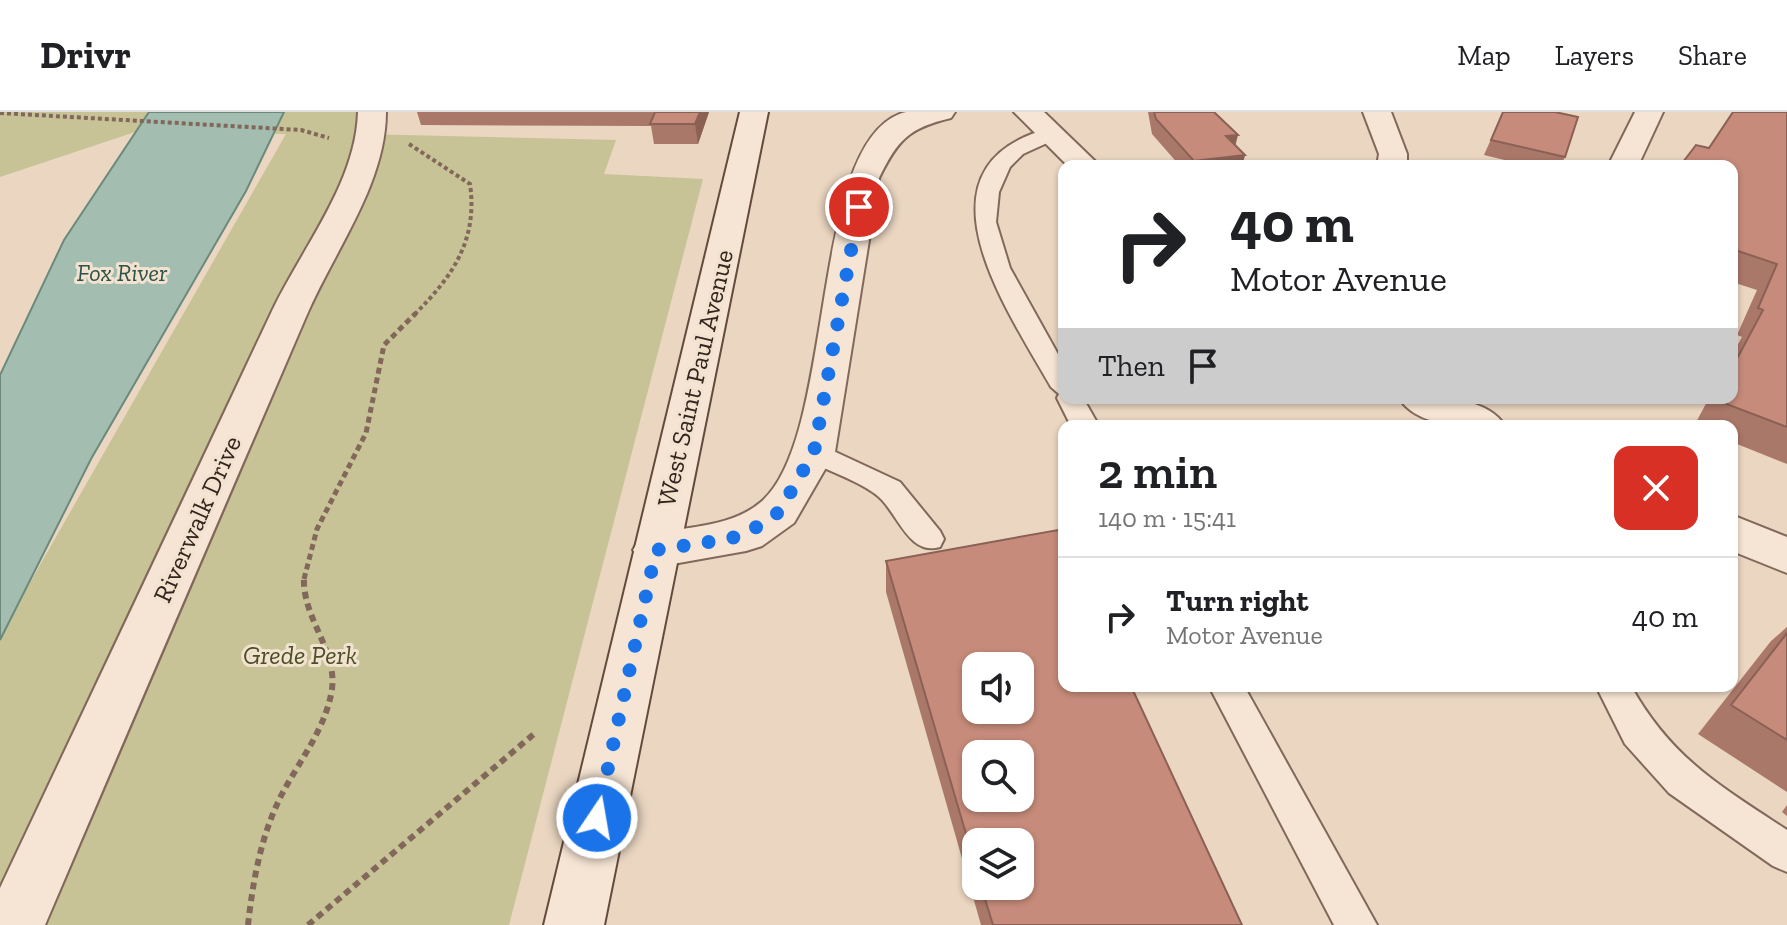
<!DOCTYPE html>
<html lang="en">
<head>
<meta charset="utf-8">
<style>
	:root { --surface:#fff; --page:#f6f6f6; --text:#202124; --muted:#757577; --line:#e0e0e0 }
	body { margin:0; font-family:"Zilla Slab",serif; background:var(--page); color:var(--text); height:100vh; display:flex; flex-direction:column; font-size:30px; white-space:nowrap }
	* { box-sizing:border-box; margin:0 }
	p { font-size:26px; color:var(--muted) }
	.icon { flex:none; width:44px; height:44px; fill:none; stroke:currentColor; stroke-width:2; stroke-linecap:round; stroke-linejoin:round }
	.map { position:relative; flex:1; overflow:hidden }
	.panel { position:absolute; left:1058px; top:308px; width:680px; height:272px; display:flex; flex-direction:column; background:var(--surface); border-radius:16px; box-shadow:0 2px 6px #0004 }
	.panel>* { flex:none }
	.top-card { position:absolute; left:1058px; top:48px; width:680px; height:244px; border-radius:16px; box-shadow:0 2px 6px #0004; background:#fff; color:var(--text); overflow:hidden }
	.tools { position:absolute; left:962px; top:540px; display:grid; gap:16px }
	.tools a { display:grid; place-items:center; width:72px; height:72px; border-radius:16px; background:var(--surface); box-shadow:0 2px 6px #0004; font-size:40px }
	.pin { position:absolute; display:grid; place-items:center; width:68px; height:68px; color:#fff; margin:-34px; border:4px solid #fff; border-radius:50%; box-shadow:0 2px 8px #0007 }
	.me { position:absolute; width:88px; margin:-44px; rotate:12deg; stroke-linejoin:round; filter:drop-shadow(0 0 6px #0008) }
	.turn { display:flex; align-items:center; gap:28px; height:168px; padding:0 40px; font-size:36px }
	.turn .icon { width:104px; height:104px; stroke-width:2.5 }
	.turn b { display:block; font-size:56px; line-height:68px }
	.then { display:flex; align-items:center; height:76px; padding:0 40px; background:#0003; gap:16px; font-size:30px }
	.round { display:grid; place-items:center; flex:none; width:84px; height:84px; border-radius:16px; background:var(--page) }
	.summary { display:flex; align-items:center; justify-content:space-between; height:136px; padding:0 40px }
	h1 { font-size:48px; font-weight:600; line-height:60px }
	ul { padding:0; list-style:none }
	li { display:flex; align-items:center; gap:24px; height:120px; padding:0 40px; border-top:2px solid var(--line) }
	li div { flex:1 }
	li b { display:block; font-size:30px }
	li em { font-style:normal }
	header { display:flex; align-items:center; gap:48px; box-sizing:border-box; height:112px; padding:0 40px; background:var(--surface); border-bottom:2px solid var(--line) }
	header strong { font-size:38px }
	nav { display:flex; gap:44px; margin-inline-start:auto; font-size:28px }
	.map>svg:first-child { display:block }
	.green { fill:#c7c396 }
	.water { fill:#a3bdb0; stroke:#6b8a7c; stroke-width:2 }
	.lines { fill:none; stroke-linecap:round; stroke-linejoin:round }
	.service-casing { stroke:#82685a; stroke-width:4 }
	.minor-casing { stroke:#82685a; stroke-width:4 }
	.secondary-casing { stroke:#64493d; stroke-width:4 }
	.path-far2 { stroke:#82685a; stroke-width:4; stroke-dasharray:4 3; stroke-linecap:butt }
	.path-far1 { stroke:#82685a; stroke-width:5; stroke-dasharray:6 4; stroke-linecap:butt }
	.path { stroke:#82685a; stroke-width:6; stroke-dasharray:7 5; stroke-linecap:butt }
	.service { fill:#f6e5d4; fill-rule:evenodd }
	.minor { fill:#f6e5d4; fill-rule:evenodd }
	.secondary { fill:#f6e5d4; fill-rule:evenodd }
	.wall { fill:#aa7869; fill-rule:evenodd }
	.shaded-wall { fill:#8b6155 }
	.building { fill:#c68b7a; stroke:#8b6155; stroke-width:2; fill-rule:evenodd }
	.route { stroke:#1a73e8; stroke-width:14; stroke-dasharray:0 25.2 }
	.labels { text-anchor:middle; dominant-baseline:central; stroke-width:6; stroke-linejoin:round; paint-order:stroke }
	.far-water-label { font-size:24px; font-style:italic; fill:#2e5248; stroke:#f2e2d0 }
	.street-label { font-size:26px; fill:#33241d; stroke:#f2e2d0 }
	.park-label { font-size:26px; font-style:italic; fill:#4c4e25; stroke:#f2e2d0 }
</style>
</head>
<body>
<header>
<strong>Drivr</strong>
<nav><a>Map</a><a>Layers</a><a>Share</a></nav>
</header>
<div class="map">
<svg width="1787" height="813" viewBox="0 0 1787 813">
	<rect width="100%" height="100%" fill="#ead6c1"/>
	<polygon class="green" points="0,0 359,0 362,22 616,28 604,62 703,67 509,813 0,813 0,523 286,22 135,20 0,65"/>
	<polygon class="water" points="149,0 284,0 246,79 91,347 0,528 0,263 64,128"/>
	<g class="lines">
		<defs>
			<g id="service">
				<path d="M1051 16 1058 18V26L1023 42 1010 55 999 80 996 110 1010 156 1064 253V286H1083L1099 314H1071L1057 286 1059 282 1051 275C1008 199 905 53 1051 16Z"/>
				<path d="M814 330 900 370 940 419 944 427 940 435C911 444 899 406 882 388 868 372 824 357 804 347L800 340 804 333Z"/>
				<polygon points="1209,574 1244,574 1377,813 1334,813"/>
				<path d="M1596 574H1631C1671 646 1720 674 1787 718V760L1773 754 1669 681 1625 632Z"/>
			</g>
			<g id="minor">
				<path d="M358 0H386C386 73 332 142 305 207 218 409 131 611 45 813H0V776C91 583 182 391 272 199 302 136 356 71 358 0Z"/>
				<path d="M955 0 951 6C909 16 898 27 879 66L835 340 794 411 762 434 746 439 656 455 640 450 633 438 640 426C680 413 728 418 761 390 838 325 807 24 906 0 920 0 940 0 955 0Z"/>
				<polygon points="1014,0 1044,0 1100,54 1068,54"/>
				<polygon points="1363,0 1391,0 1407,42 1407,54 1377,54 1379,42"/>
				<polygon points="1635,0 1663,0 1638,54 1608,54"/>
				<path d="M1399 286C1431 286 1485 282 1505 314 1472 314 1419 318 1399 286Z"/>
				<polygon points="1732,403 1787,425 1787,461 1732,439"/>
			</g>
			<polygon id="secondary" points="740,0 768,0 604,813 544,813"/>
		</defs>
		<use href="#service" class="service-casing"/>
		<use href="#minor" class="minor-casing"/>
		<use href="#secondary" class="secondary-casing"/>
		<g class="path-far2">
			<polyline points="0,1 301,18 329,26"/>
			<path d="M409 32 470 72C478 129 452 165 414 203"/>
		</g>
		<polyline class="path-far1" points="304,467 317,417 366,321 384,233 416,201"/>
		<g class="path">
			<path d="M248 813C253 768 261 723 282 682 300 648 326 616 332 577 337 537 302 506 304 465"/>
			<polyline points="308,813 534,622"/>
		</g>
		<use href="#service" class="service"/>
		<use href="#minor" class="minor"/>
		<use href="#secondary" class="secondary"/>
	</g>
	<g class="wall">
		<polygon points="417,0 709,0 698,32 654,32 651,14 421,13"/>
		<polygon points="1148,0 1214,0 1235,33 1245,43 1242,54 1180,54 1152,22"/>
		<polygon points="1503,0 1565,45 1560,54 1529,54 1484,43"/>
		<polygon points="1787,0 1787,352 1732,330 1732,314 1694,314 1709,286 1732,286 1732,243 1742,225 1737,223 1757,178 1732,170 1732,54 1709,36"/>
		<path d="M886 449 1242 813H981L886 480ZM976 730 1020 774H976Z"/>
		<polygon points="1787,515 1787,680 1698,622 1771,529"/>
		<polygon points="1787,693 1787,704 1782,700"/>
	</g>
	<g class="shaded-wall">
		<polygon points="700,0 709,0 698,32 695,12"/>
		<polygon points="1238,23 1234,39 1226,24"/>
		<polygon points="1245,43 1242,54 1193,54 1194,49"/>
	</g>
	<g class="building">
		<polygon points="655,0 700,0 695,12 650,12"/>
		<polygon points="1154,0 1214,0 1238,23 1226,24 1245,43 1194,49 1156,7"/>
		<polygon points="1503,0 1555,0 1578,5 1565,45 1491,28"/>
		<polygon points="1733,0 1787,0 1787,315 1716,288 1716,286 1732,286 1732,256 1763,198 1758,196 1777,152 1732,137 1732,54 1680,54 1696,33 1709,36"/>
		<path d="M1058 418 1064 430V574H1131L1242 813H993L981 774H1020V730H976V756L886 449ZM976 554H1020V598H976ZM976 642H1020V686H976Z"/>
		<polygon points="1787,521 1787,628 1731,593"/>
	</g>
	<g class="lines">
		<polyline class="route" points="597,706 656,438 728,427 746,422 779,400 814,340 859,95"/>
	</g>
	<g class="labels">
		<g class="far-water-label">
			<text x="122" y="160">Fox River</text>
		</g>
		<g class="street-label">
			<text transform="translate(695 266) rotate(-77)">West Saint Paul Avenue</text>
			<text transform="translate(197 407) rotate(-66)">Riverwalk Drive</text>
		</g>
		<g class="park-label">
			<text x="300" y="543">Grede Perk</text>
		</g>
	</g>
</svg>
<div class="tools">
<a><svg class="icon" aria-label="sound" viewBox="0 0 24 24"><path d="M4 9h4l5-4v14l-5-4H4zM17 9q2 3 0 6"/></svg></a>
<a><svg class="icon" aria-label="search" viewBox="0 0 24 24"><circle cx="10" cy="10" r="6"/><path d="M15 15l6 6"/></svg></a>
<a><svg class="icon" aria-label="layers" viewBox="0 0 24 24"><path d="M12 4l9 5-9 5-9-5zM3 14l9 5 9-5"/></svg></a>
</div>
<div class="pin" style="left:859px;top:95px;background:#d93025"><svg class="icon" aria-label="arrive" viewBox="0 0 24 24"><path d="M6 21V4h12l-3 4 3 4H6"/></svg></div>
<svg class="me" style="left:597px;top:706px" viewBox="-20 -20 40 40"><circle r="17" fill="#1a73e8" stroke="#fff" stroke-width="3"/><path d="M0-11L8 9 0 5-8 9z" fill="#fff"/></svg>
<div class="top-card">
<div class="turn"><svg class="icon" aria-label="right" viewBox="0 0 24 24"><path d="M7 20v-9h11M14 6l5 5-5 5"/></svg><div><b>40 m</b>Motor Avenue</div></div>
<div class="then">Then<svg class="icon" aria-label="arrive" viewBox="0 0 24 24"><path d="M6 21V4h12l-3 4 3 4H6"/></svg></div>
</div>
<section class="panel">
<div class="summary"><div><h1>2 min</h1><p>140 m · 15:41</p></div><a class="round" style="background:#d93025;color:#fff"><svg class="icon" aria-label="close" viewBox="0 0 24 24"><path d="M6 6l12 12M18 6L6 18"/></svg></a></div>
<ul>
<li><svg class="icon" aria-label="right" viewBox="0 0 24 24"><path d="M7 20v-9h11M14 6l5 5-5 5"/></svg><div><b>Turn right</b><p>Motor Avenue</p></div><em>40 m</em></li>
</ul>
</section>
</div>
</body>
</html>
